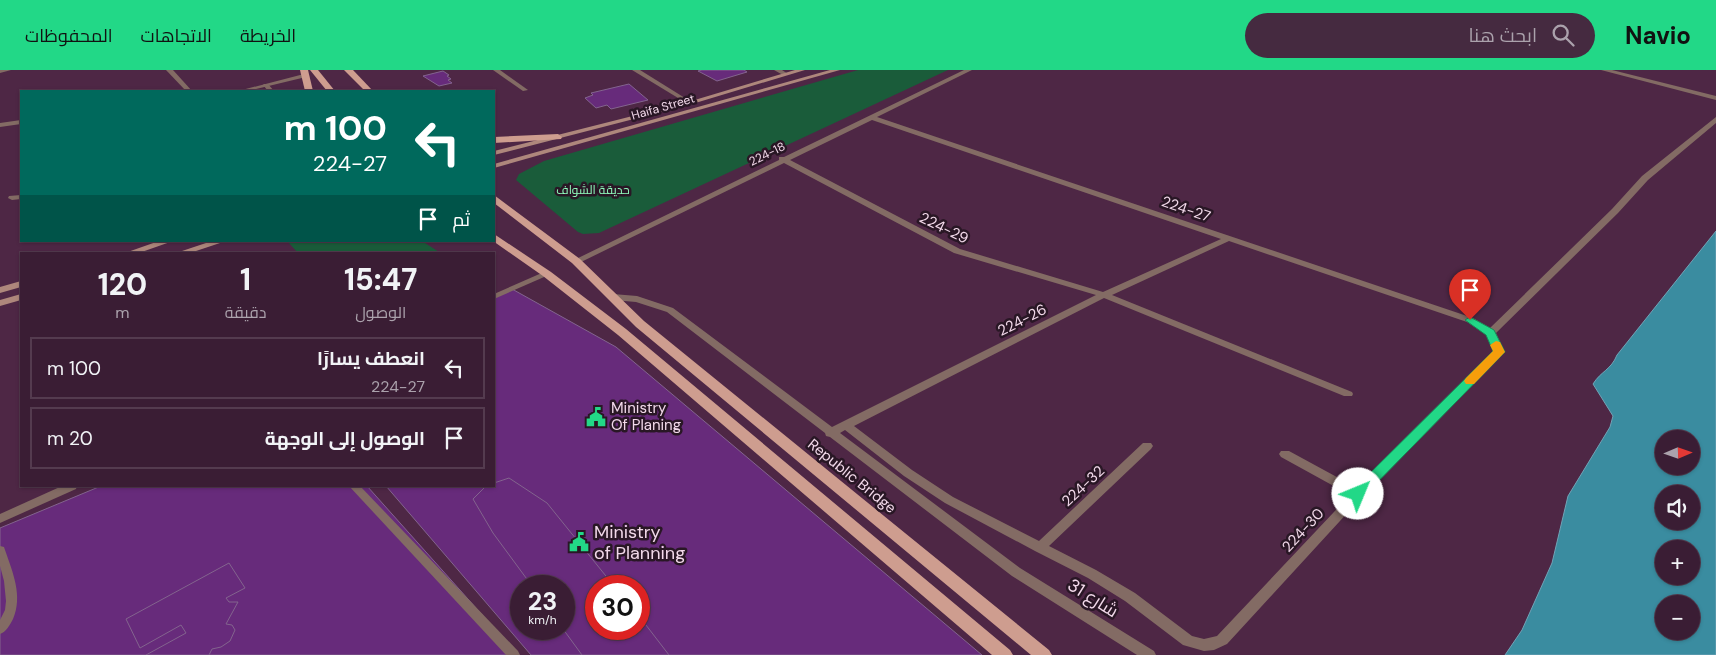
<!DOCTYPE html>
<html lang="ar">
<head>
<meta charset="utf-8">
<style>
	:root { --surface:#3a1d34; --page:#452a40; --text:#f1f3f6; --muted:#aba2ac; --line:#543b4f; --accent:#22d887 }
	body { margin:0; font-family:"DM Sans",Cairo,sans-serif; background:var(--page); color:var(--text); direction:rtl; height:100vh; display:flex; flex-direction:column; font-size:19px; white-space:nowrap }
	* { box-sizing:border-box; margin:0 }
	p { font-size:16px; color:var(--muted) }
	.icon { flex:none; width:28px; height:28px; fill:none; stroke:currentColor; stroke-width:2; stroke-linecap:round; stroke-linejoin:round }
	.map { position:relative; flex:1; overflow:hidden; direction:ltr }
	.panel { position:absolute; left:20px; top:182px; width:475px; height:235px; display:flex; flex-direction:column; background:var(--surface); border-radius:0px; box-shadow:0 1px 4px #0004,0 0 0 1px var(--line); direction:rtl }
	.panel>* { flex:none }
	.guide { position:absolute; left:20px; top:20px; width:475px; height:152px; border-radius:0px; box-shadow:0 1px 4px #0004,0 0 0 1px var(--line); direction:rtl; background:#00695c; color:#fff; overflow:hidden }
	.needle { width:32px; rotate:88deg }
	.fabs { position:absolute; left:1655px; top:360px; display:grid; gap:10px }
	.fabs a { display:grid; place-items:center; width:45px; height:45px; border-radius:50%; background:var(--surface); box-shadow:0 1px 4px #0004,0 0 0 1px var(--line); font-size:25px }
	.speed { position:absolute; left:510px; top:505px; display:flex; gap:10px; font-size:25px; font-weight:700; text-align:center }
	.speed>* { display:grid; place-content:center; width:65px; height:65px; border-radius:50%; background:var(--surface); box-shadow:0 1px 4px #0004,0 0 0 1px var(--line); line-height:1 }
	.speed small { font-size:12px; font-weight:400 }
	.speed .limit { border:8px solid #d22; background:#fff; color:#111 }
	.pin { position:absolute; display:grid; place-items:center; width:42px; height:42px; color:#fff; margin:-51px -21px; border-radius:50% 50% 50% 0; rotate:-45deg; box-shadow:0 0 5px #0007 }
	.pin .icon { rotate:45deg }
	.me { position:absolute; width:55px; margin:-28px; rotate:45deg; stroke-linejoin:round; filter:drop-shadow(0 0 4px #0008) }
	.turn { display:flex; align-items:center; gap:18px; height:105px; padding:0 25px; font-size:22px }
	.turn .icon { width:65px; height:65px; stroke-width:2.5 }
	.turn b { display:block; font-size:35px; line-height:42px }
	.then { display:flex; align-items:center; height:48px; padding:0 25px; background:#0003; gap:10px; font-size:19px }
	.eta { display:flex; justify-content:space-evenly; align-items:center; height:85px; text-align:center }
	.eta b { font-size:30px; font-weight:800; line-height:35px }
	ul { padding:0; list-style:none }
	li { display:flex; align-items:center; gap:15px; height:62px; margin:0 10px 8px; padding:0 15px; border:2px solid var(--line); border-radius:0px }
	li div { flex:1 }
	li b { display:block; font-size:19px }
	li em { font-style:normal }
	header { display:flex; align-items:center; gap:30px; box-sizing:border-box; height:70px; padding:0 25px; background:var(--accent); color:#111 }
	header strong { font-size:24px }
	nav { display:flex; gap:28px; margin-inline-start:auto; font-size:18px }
	.search { width:350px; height:45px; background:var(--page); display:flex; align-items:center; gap:12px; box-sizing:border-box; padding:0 18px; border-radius:28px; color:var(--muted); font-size:19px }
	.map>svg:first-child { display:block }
	.green { fill:#1a5c3a }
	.water { fill:#3a8ca0; stroke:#71a3b6; fill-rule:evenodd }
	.building { fill:#672b7b; stroke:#83648e; fill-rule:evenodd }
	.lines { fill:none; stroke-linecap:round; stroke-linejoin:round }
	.service { fill:#836b64; fill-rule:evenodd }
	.minor { fill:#836b64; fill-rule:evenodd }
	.secondary { fill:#ae877c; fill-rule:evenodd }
	.primary { fill:#ce9d8f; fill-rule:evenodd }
	.route { fill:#22d887; stroke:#168c58 }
	.slow { fill:#f59e0b }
	.labels { text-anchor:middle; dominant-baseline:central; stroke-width:5; stroke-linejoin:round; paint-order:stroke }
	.far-street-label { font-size:12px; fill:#f2d9ea; stroke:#291725 }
	.far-park-label { font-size:12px; fill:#90febe; stroke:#291725 }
	.street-label { font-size:15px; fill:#f2d9ea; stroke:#291725 }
	.poi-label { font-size:15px; fill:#f2d9ea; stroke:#291725; text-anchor:start }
	.near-poi-label { font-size:18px; fill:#f2d9ea; stroke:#291725; text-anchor:start }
	.near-street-label { font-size:18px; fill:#f2d9ea; stroke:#291725 }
</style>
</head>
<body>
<header>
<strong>Navio</strong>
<div class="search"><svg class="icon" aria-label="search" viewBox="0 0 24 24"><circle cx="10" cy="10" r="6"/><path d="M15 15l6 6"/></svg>ابحث هنا</div>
<nav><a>الخريطة</a><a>الاتجاهات</a><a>المحفوظات</a></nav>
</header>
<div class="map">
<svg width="1716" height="585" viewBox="0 0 1716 585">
	<rect width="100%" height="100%" fill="#4e2745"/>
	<g class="green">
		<polygon points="858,0 948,0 599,163 583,164 578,162 516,110 519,104 544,91"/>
		<polygon points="287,171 422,171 442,184 299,184"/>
	</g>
	<path class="water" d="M1716 161V585H1505L1522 560 1552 493 1568 426 1610 357 1613 346 1593 314C1601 301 1611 300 1617 285ZM1664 369H1691V396H1664ZM1664 424H1691V451H1664ZM1664 479H1691V506H1664ZM1664 534H1691V561H1664Z"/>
	<g class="building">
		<polygon points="702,0 744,0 747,2 717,11 698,1"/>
		<polygon points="443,1 449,5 447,6 451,9 448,10 452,13 439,16 423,6"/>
		<polygon points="629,14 648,30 611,39 607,35 596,38 585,28 593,25 591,23"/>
		<path d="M512 219 616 277 982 585H531L386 416H494V227ZM521 516H564V559H521ZM596 516H639V559H596Z"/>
		<polygon points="509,408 547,433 614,516 596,516 596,559 639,559 639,546 669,585 582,585 563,559 564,516 532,516 493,463 473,429 486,416 494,416 494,413"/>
		<polygon points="101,416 367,416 518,585 0,585 0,458"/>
		<polygon points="229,493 245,518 226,528 229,532 238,532 226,554 232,555 235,560 230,571 221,577 212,579 209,585 146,585 186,563 181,555 140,578 126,549"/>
	</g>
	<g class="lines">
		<g class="service">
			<polygon points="264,14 268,14 274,21 268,21 263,15"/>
			<polygon points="544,202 547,202 551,204 494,229 494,224"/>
			<polygon points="62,416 77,416 76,419 0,453 0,444"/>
			<polygon points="349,416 360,416 518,581 520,585 506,585"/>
			<path d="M0 476 4 477 5 480C13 503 23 526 13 549 10 555 6 562 0 564V550L5 540 6 531 4 511 0 496Z"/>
		</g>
		<g class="minor">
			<polygon points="0,0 11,0 0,3"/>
			<polygon points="166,0 173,0 192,21 186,21"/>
			<polygon points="493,0 500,0 528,20 523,21"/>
			<polygon points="632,0 640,0 693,33 688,34"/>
			<polygon points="774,0 782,0 788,4 783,5"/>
			<path d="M964 0H972L877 47 1473 248 1490 258 1612 139 1642 106 1716 47V53L1648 110 1618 143 1496 263 1504 282 1502 284 1362 427 1227 574 1214 580 1204 581 1183 575 1125 531 1088 508 1035 481 945 433 904 406 845 360 840 363 1020 498 1154 581 1156 585H1137L1012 506 830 367 826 366 825 363 667 242 636 232 613 230 608 227 613 224 637 226 673 238 832 357 1096 225 954 183 784 93 579 193H573L572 191 779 90V87H784ZM872 50 1221 169 1103 222 960 179 790 90ZM1229 171 1467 252 1487 265 1494 281 1357 418 1289 381H1281L1279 384 1281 387 1350 425 1217 566 1204 569 1192 566 1135 523 1096 500 1049 476 1151 379 1153 376 1151 373H1143L1039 471 953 427 912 400 854 356 1104 228 1344 326H1352L1353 324 1352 322 1112 225Z"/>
			<polygon points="1601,0 1612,0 1716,26 1716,30"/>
			<polygon points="304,4 307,6 306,7 248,21 238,21"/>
			<polygon points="21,50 21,54 0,57 0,53"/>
			<polygon points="21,125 21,129 12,130 8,128 9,126"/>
		</g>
		<g class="secondary">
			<polygon points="795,0 805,0 692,34 494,85 494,81 688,32"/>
			<polygon points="830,0 840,0 494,98 494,94"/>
			<polygon points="159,171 173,171 136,184 122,184"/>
			<polygon points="212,171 226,171 187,184 173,184"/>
			<polygon points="21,211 21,217 0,223 0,217"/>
			<polygon points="21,224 21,230 0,236 0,230"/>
		</g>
		<g class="primary">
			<polygon points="300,0 308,0 313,21 305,21"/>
			<polygon points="310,0 318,0 335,21 327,21"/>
			<polygon points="344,0 353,0 373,21 365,21"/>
			<polygon points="558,64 562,67 561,69 494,73 494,67"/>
			<polygon points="494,125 580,189 644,251 1049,580 1052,585 1031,585 636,257 572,193 494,133"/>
			<polygon points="494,164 551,202 626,259 1010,580 1013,585 992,585 618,265 543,206 493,171"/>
		</g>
	</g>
	<polygon class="route" points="1470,247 1494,260 1505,282 1363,427 1353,427 1351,424 1353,420 1493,281 1486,265 1465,250"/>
	<polygon class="slow" points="1496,271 1500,272 1505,282 1503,284 1474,314 1466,314 1464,311 1466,308 1493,281 1490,275"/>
	<defs>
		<symbol id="civic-bare" viewBox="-9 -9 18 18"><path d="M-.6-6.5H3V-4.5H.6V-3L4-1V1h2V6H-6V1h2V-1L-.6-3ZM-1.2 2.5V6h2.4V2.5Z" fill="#22d887" stroke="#291725" stroke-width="2.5" paint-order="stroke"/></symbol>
	</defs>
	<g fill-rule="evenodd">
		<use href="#civic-bare" x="582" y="333" width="28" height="28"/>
		<use href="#civic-bare" x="565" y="458" width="28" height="28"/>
	</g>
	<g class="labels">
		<g class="far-street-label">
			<text transform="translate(663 37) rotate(-16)">Haifa Street</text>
			<text transform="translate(767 84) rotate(-26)">224-18</text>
		</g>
		<g class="far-park-label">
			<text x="593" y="120">حديقة الشواف</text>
		</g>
		<g class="street-label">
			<text transform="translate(1186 139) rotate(19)">224-27</text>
			<text transform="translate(944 158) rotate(26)">224-29</text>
			<text transform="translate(1022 250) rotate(-27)">224-26</text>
			<text transform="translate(852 406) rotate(39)">Republic Bridge</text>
			<text transform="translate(1083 416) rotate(-43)">224-32</text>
			<text transform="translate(1303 460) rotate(-47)">224-30</text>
		</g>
		<g class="poi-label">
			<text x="611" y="338">Ministry<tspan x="611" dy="17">Of Planing</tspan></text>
		</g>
		<g class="near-poi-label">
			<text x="594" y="462">Ministry<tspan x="594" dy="21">of Planning</tspan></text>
		</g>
		<g class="near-street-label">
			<text transform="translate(1093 528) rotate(32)">شارع 31</text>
		</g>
	</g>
</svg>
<div class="fabs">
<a><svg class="needle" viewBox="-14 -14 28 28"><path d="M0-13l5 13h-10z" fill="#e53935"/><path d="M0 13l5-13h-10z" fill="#aba2ac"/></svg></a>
<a><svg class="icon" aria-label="sound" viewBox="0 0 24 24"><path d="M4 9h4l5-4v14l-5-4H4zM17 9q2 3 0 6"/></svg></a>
<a>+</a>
<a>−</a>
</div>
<div class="speed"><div>23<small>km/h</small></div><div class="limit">30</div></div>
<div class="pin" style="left:1470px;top:250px;background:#d93025"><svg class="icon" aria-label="arrive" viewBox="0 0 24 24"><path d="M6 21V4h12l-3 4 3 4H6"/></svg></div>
<svg class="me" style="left:1358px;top:424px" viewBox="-20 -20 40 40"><circle r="19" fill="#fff"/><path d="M0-13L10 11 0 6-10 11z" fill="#22d887"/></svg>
<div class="guide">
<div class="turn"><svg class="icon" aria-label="left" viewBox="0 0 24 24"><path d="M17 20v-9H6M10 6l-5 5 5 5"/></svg><div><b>100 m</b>224-27</div></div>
<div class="then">ثم<svg class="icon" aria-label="arrive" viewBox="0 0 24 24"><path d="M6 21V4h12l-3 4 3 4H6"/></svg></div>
</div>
<section class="panel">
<div class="eta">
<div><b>15:47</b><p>الوصول</p></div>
<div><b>1</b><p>دقيقة</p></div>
<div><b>120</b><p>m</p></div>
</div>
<ul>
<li><svg class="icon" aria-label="left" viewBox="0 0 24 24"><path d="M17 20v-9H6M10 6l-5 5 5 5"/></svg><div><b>انعطف يسارًا</b><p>224-27</p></div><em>100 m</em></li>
<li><svg class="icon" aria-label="arrive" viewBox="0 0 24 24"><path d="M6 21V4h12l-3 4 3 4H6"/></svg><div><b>الوصول إلى الوجهة</b></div><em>20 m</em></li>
</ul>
</section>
</div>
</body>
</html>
